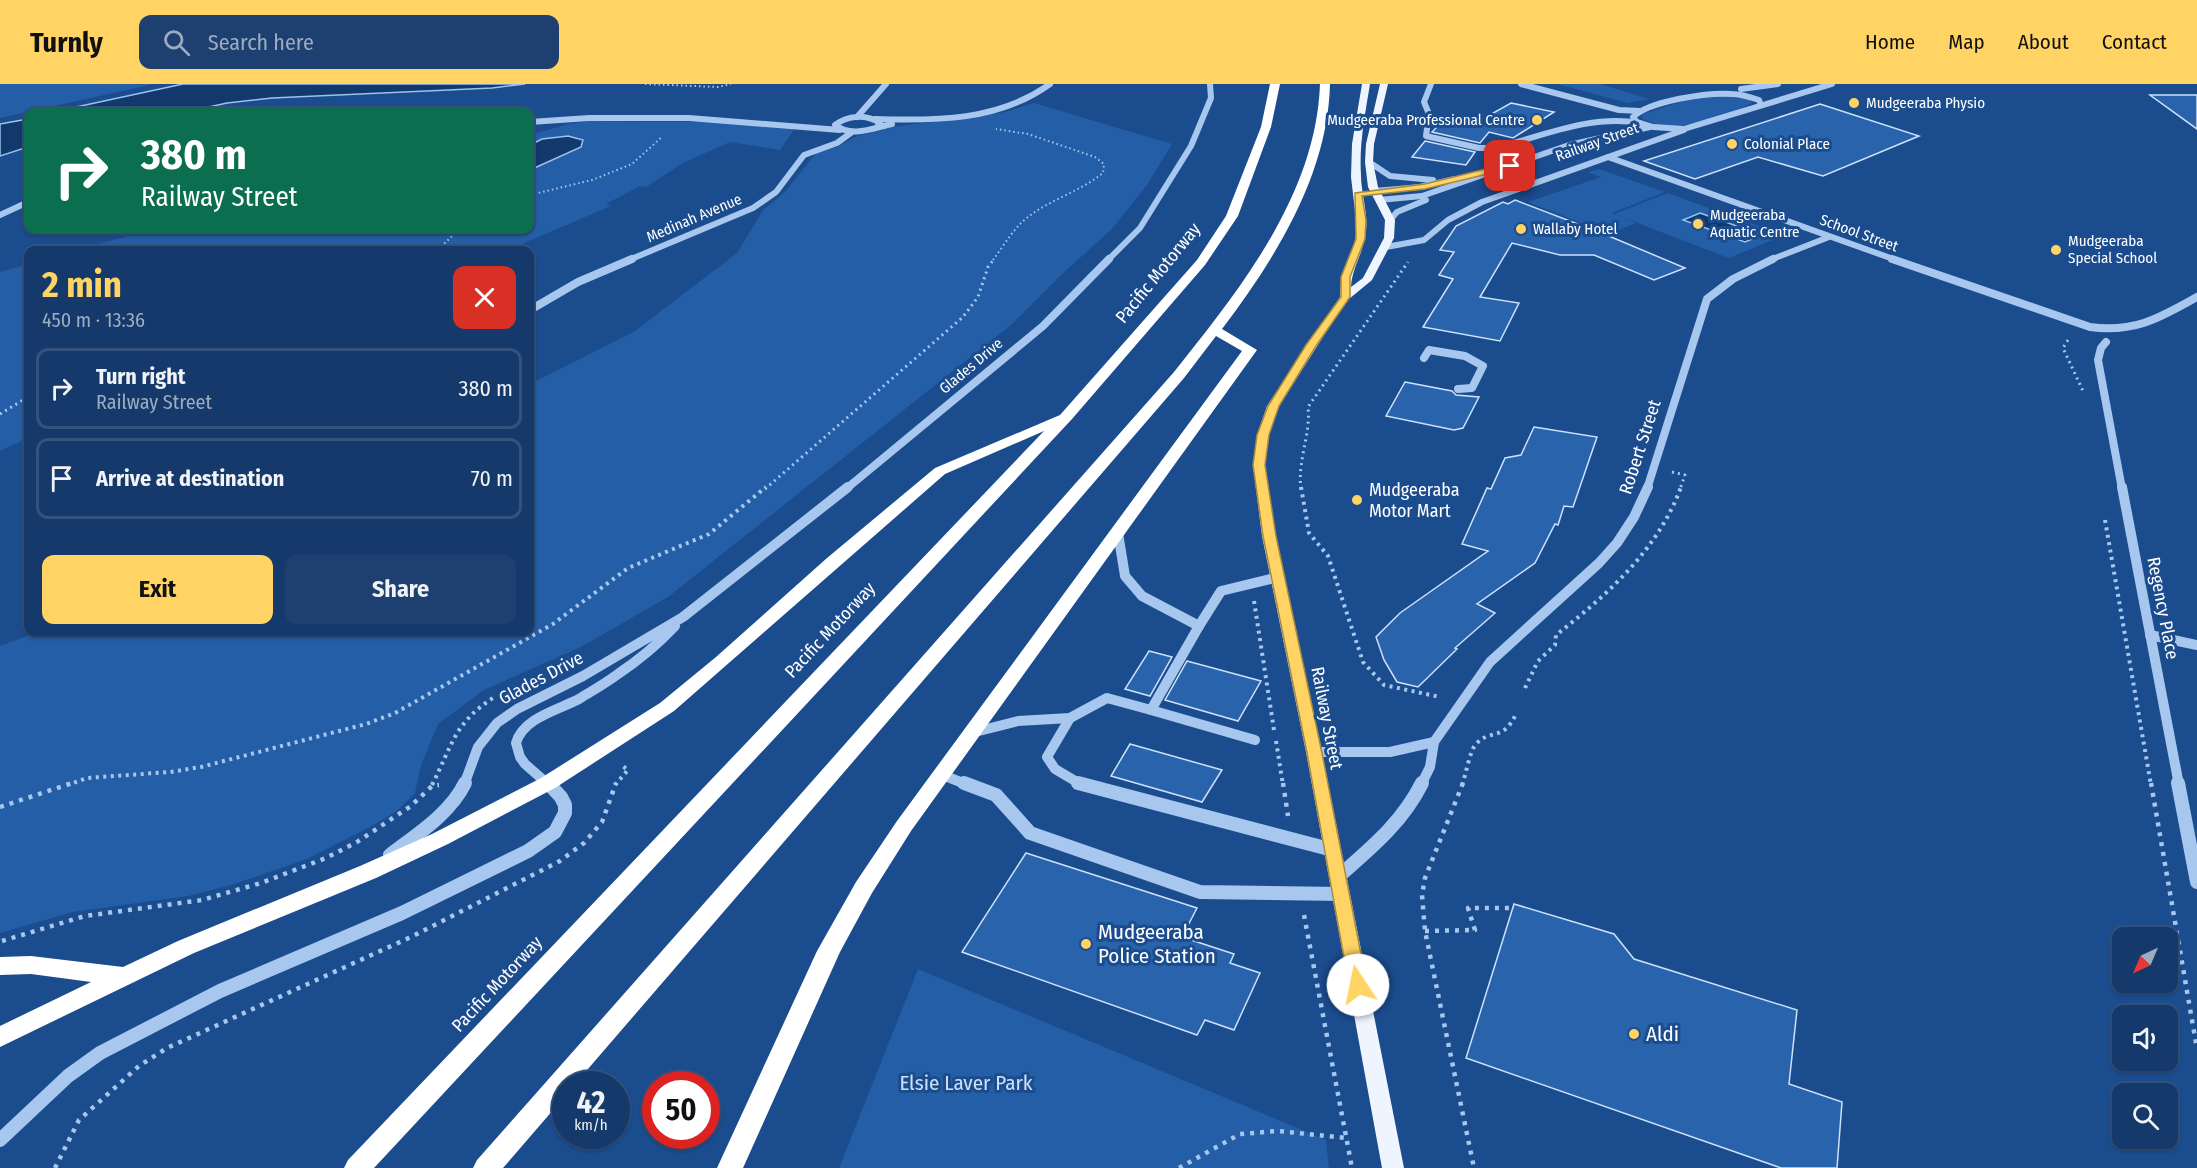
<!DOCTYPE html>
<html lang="en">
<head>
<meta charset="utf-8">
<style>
	:root { --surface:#14396a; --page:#1d4070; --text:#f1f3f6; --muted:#9dacc1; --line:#33537e; --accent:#ffd364 }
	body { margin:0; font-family:"Fira Sans Condensed",sans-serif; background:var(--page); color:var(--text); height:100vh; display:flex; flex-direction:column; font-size:22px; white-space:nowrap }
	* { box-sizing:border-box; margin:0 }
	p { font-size:20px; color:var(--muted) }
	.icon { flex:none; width:33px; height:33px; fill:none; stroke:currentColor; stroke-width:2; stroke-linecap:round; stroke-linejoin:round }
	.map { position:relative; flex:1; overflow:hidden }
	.sheet { position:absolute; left:24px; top:162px; width:510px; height:390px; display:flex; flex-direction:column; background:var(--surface); border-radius:12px; box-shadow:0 2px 4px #0004,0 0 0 2px var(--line) }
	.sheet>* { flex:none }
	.guide { position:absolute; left:24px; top:24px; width:510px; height:126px; border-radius:12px; box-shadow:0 2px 4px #0004,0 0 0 2px var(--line); background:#0b6e4f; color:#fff; overflow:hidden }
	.needle { width:39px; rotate:224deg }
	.fabs { position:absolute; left:2112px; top:843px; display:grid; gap:12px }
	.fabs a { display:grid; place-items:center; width:66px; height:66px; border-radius:12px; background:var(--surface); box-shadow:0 2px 4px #0004,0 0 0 2px var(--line); font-size:30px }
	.speed { position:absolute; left:552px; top:987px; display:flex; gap:12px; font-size:30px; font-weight:700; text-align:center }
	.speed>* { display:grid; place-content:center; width:78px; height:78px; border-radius:50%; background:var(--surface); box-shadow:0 2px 4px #0004,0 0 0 2px var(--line); line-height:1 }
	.speed small { font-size:15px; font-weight:400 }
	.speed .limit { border:9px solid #d22; background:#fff; color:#111 }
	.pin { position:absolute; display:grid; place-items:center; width:51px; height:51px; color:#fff; margin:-26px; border-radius:12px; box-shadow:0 3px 9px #0006 }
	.me { position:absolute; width:66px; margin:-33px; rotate:349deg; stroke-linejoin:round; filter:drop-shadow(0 0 4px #0008) }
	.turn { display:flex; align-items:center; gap:21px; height:126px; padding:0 18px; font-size:27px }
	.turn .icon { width:78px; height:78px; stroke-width:2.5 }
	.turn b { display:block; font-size:42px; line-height:51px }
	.round { display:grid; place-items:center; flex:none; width:63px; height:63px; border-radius:12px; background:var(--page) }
	.overview { display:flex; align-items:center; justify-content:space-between; height:102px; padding:0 18px }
	h1 { font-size:36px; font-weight:700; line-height:45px; color:var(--accent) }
	.action { display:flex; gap:12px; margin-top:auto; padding:12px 18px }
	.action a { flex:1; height:69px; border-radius:12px; background:var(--accent); color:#111; font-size:24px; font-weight:700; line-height:69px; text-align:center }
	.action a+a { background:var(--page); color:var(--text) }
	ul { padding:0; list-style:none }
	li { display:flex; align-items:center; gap:18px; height:81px; margin:0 12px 9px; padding:0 6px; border:3px solid var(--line); border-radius:12px }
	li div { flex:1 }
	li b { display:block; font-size:22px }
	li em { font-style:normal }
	header { display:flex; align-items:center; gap:36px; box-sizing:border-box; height:84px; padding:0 30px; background:var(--accent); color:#111 }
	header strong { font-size:28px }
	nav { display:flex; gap:33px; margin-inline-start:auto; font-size:21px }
	.search { width:420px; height:54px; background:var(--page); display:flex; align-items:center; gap:15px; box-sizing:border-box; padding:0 21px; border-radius:12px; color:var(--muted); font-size:22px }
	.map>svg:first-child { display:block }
	.green { fill:#235ea7 }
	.water { fill:#12386c; stroke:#9ac2f0; stroke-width:1.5 }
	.building { fill:#2963ac; stroke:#cde1fa; stroke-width:1.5 }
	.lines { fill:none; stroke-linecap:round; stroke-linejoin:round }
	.path-far3 { stroke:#a7c7ee; stroke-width:2; stroke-dasharray:1.5 3; stroke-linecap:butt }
	.path-far2 { stroke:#a7c7ee; stroke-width:3; stroke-dasharray:2 4; stroke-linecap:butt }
	.path-far1 { stroke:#a7c7ee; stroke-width:4; stroke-dasharray:3 4.5; stroke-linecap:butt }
	.path { stroke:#a7c7ee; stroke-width:4.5; stroke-dasharray:4 6; stroke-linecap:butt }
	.minor-far3 { stroke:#a7c7ee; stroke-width:6 }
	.minor-far2 { stroke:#a7c7ee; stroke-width:8 }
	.minor-far1 { stroke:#a7c7ee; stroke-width:10 }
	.minor { stroke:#a7c7ee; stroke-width:14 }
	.major { fill:#eef5ff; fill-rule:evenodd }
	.highway { fill:#fff; fill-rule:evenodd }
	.route { fill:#ffd364; stroke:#a68941; stroke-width:1.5 }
	.poi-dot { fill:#ffd364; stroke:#1b4c8e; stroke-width:2 }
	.labels { text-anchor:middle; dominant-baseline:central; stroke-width:6; stroke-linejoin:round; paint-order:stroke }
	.far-poi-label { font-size:15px; fill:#fff; stroke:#1b4c8e; text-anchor:start }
	.far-street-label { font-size:15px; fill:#fff; stroke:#1b4c8e }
	.street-label { font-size:18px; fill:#fff; stroke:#1b4c8e }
	.poi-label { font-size:18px; fill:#fff; stroke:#1b4c8e; text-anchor:start }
	.near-poi-label { font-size:21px; fill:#fff; stroke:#1b4c8e; text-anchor:start }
	.near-park-label { font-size:21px; fill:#cde1fa; stroke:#1b4c8e }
</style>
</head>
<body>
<header>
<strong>Turnly</strong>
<div class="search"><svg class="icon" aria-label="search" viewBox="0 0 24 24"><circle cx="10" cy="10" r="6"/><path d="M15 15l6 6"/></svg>Search here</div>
<nav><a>Home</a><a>Map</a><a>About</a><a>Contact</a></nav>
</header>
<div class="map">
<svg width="2197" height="1084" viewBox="0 0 2197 1084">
	<rect width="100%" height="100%" fill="#1b4c8e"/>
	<g class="green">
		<polygon points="0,0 154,0 0,34"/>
		<polygon points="1557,0 1600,0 1649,15 1628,19"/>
		<path d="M1713 8 1750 15 1752 19C1725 33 1670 53 1642 34V31L1646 29Z"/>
		<polygon points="1034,19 1172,60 1147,101 1112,145 1062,190 1011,241 668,513 581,563 484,606 438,640 420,684 415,709 397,727 372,742 307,775 231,801 188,812 73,828 0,849 0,562 38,548 530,548 530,300 635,247 737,169 763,126 784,109 816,69 837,63 857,52 898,42 970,34 1005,28"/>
		<polygon points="589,37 704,38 795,44 780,66 730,58 683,79 646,103 640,102 606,120 611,122 508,166 75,166 152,146 530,146 530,51 569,40"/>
		<polygon points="1599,85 1665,108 1612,129 1636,139 1609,150 1528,118 1601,93 1588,88"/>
		<polygon points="1668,109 1772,147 1775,155 1729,174 1614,130"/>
		<polygon points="28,180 28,354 0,367 0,188"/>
		<polygon points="918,885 1326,1056 1329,1084 839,1084"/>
	</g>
	<g class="water">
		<polygon points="183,0 525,0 492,4 272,14 227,19 186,28 53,28"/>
		<polygon points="28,35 28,63 0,72 0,40"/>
		<polygon points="568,52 583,56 581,63 530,86 530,61 542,55"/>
		<polygon points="1700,129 1762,151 1745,158 1683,136"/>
	</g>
	<g class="building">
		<polygon points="2150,11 2197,11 2197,45"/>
		<polygon points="1511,19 1554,28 1513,54 1489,48 1480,59 1432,48 1436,44 1437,33 1472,41"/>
		<polygon points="1820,20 1919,52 1823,92 1758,73 1695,95 1644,77"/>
		<polygon points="1425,57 1475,68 1466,81 1412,73"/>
		<polygon points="1515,116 1604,150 1685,184 1654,196 1594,171 1560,171 1512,159 1480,213 1519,219 1500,257 1423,243 1453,195 1439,191 1454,168 1440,166 1456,142 1503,118 1508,120"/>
		<polygon points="1405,298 1452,307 1456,311 1479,313 1463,344 1454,346 1386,332"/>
		<polygon points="1534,343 1597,353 1573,423 1564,422 1558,441 1555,440 1535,479 1477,520 1495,529 1455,564 1457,565 1418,603 1397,598 1384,576 1376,553 1400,529 1488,467 1462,460 1487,404 1491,405 1505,374 1521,371"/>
		<polygon points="1149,567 1172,573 1150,612 1125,605"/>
		<polygon points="1187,577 1261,597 1238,637 1165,616"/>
		<polygon points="1130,660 1222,686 1202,718 1111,692"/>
		<polygon points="1026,769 1197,824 1182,853 1234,870 1230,879 1260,889 1234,946 1205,936 1197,951 962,868"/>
		<polygon points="1514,820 1614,850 1634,875 1797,926 1789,1000 1842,1018 1837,1084 1781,1084 1466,974"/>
	</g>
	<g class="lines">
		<g class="path-far3">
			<polyline points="645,0 718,3 731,0"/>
			<polyline points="530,111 592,96 632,80 663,52"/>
			<polyline points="438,166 458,146"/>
			<path d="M993 176C1002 164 1011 149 1022 138 1045 117 1078 109 1103 89L1104 80 1095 73 1028 50 996 45"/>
		</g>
		<g class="path-far2">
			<polyline points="2068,256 2063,264 2083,307"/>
			<polyline points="0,330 28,313"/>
			<polyline points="1672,388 1685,391 1680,405"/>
			<polyline points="765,405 963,233 978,213 988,183 994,175"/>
			<path d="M1301 405C1297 377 1311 351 1308 323L1408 178"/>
		</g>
		<g class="path-far1">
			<polyline points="1301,403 1309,449 1328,472 1363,578 1384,601 1440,613"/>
			<polyline points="2105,436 2151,701"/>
			<polyline points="1254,517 1274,646"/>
			<path d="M1525 604 1538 577 1555 561 1556 551C1607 511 1658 466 1681 403"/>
			<polyline points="1276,657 1283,701"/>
			<polyline points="67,701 87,694 170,688 201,683 366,640 395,629 553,540 628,484 709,450 766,403"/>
			<path d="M432 701C452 662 454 639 493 614"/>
			<polyline points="615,701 628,686 620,680"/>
			<path d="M1462 701C1466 690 1470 666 1476 660 1491 644 1503 658 1516 630"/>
		</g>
		<g class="path">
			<polyline points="1283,699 1288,732"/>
			<polyline points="1463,699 1425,794 1422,811 1425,847 1474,1084"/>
			<polyline points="2151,699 2197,965"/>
			<polyline points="0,723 72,699"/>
			<polyline points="1304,831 1352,1084"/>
			<polyline points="1425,847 1475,846 1468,824 1513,824"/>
			<polyline points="2,857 85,832 202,816 261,799 326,774 357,758 411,722 432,702 439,701"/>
			<polyline points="55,1084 79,1036 139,982 167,964 411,853 560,777 584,759 602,738 616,699"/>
			<polyline points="1179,1084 1240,1050 1278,1047 1347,1054"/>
		</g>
		<g class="minor-far3">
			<path d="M1431 0 1424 18 1429 30 1426 52 1479 64H1496C1542 52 1592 30 1639 39"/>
			<polyline points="1521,0 1619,26 1640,27"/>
			<polyline points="1741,5 1778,0"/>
			<path d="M1761 21 1759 16C1750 13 1741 10 1732 10 1708 8 1649 17 1633 33L1637 38 1653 43 1684 45 1832 0"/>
			<polyline points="857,33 886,0"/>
			<path d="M875 35C936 37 999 37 1050 0"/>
			<polyline points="530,38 589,34 689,34 840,46"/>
			<path d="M877 43 880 39C866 30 848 31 835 41 852 54 873 44 892 40"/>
			<polyline points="1608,73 1896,176"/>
			<polyline points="1369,78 1390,92 1433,96"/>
			<polyline points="1375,107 1420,103 1455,95"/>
			<polyline points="1379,116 1422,112 1569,61 1650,43"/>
			<polyline points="0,131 28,118"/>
			<polyline points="1390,136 1397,128 1426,116"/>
			<polyline points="1386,163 1424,156 1448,136 1482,118 1684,46"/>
			<polyline points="629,176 753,124 776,108 804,71 837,59 852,48"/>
			<polyline points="1108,176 1140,144 1191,62 1211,14 1210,0"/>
			<polyline points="1770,176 1829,153"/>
		</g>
		<g class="minor-far2">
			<path d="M1892 175 2090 243C2135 249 2159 234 2197 213"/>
			<polyline points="530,226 578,198 632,175"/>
			<polyline points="2106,258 2101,264 2098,276 2122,405"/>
			<polyline points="1424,274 1429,266 1465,272 1483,282 1472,304 1458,305"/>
			<polyline points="846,405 1043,242 1109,175"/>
			<polyline points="1647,405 1707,215 1733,195 1773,175"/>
		</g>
		<g class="minor-far1">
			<polyline points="2122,403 2179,701"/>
			<polyline points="1199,542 1221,507 1279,493"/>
			<polyline points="2150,551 2197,561"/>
			<polyline points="1151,626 1255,656"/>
			<polyline points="1070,634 1047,673 1055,685 1082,701"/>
			<polyline points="975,648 1018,637 1070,634 1107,614 1151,626 1199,542 1142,512 1125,492 1118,449"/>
			<polyline points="1314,668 1390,668 1434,658"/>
			<polyline points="940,690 968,701"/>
			<polyline points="464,701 478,663 497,639 517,625 583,592 683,533 848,403"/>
			<path d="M549 701 525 680 520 673 516 659C523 634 558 626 579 615 592 607 606 599 618 590 639 576 658 560 675 542"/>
			<polyline points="1421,701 1430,683 1434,658 1490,578 1599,479 1617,459 1634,433 1648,403"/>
		</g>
		<g class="minor">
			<polyline points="964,699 996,711 1030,749 1200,808 1341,810"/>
			<polyline points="1078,699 1333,766"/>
			<polyline points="2178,699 2197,798"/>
			<path d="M390 771C416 751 450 730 465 699"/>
			<path d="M1338 793C1371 764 1402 739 1422 699"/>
			<polyline points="0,1056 68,992 100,969 220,907 402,829 528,767 555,748 565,729 565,721 561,713 548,699"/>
		</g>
		<path class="major" d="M1362 0H1370C1365 31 1359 60 1361 91 1361 109 1368 128 1366 146 1365 166 1352 183 1351 203L1363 194 1384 154 1385 136 1368 103 1365 78 1366 60 1380 0H1388L1374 60 1373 78 1378 103 1395 136 1394 154 1372 196 1349 215 1335 234 1279 322 1269 351 1265 381 1276 452 1322 668 1404 1084H1382L1306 668 1262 452 1253 381 1257 351 1267 322 1340 213 1341 193 1354 161 1357 144 1351 93 1352 60Z"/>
		<g class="highway">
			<polygon points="1270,0 1280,0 1271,43 1238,132 1205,181 1072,335 374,1084 344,1084 348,1076 1044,347 945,390 674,627 555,704 448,760 376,794 194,869 0,963 0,942 91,898 31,890 0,891 0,873 31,872 123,883 178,857 360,782 432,750 541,694 660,619 716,573 827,474 935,384 1060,331 1197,176 1226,132 1261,43"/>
			<path d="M1320 0H1330C1328 91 1275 175 1222 245L1257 266 911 747 872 809 840 868 743 1084H717L817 867 856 798 897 737 1242 267 1216 252 1184 294 575 1000H566V1011L503 1084H473L477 1076 1174 288C1240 205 1316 111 1320 0Z"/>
		</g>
	</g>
	<polygon class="route" points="1510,79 1513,80 1513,84 1425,105 1362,112 1366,136 1365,155 1350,193 1350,213 1316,262 1279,322 1269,351 1265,381 1276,452 1322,669 1367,901 1364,906 1358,908 1352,906 1349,901 1307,669 1263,452 1253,381 1257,351 1268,322 1306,261 1341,213 1341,193 1356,155 1355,109 1425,100"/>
	<g class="poi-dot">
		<circle cx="1854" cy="19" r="6"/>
		<circle cx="1537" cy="36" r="6"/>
		<circle cx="1732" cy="60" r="6"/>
		<circle cx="1698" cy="140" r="6"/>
		<circle cx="1521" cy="145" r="6"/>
		<circle cx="2056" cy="166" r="6"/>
		<circle cx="1357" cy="416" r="6"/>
		<circle cx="1086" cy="860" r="6"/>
		<circle cx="1634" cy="950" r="6"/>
	</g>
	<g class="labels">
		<g class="far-poi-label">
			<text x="1866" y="19">Mudgeeraba Physio</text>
			<text x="1525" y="36" text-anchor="end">Mudgeeraba Professional Centre</text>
			<text x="1744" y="60">Colonial Place</text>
			<text x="1710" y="131">Mudgeeraba<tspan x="1710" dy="17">Aquatic Centre</tspan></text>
			<text x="1533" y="145">Wallaby Hotel</text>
			<text x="2068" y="157">Mudgeeraba<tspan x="2068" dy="17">Special School</tspan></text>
		</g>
		<g class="far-street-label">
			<text transform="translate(1597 58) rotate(-20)">Railway Street</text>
			<text transform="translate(694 134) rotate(-23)">Medinah Avenue</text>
			<text transform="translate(1859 149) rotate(20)">School Street</text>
			<text transform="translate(971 282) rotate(-40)">Glades Drive</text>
		</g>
		<g class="street-label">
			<text transform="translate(1158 189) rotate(-51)">Pacific Motorway</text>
			<text transform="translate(1640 363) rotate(-72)">Robert Street</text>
			<text transform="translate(2163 524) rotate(79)">Regency Place</text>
			<text transform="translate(830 546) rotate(-47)">Pacific Motorway</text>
			<text transform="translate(541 594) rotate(-28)">Glades Drive</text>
			<text transform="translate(1327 634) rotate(79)">Railway Street</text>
			<text transform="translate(497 900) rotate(-47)">Pacific Motorway</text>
		</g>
		<g class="poi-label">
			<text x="1369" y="406">Mudgeeraba<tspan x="1369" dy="21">Motor Mart</tspan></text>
		</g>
		<g class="near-poi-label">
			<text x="1098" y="848">Mudgeeraba<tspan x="1098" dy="24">Police Station</tspan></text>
			<text x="1646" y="950">Aldi</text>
		</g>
		<g class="near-park-label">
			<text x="966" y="999">Elsie Laver Park</text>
		</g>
	</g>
</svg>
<div class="fabs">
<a><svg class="needle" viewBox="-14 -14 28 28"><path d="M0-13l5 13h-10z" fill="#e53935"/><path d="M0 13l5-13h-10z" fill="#9dacc1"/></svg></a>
<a><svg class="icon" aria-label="sound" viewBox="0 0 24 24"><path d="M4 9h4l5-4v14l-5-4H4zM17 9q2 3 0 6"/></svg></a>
<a><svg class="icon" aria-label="search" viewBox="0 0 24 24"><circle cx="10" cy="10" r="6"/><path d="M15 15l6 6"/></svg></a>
</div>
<div class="speed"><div>42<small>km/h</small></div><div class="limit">50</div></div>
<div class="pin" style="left:1510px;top:82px;background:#d93025"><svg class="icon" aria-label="arrive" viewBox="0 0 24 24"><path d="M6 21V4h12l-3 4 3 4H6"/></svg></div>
<svg class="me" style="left:1358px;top:901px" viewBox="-20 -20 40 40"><circle r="19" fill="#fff"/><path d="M0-13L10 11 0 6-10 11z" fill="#ffd364"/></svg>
<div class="guide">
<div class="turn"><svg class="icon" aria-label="right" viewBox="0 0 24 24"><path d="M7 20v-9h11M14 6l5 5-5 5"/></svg><div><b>380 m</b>Railway Street</div></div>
</div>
<section class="sheet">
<div class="overview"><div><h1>2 min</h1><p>450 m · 13:36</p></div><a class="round" style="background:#d93025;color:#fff"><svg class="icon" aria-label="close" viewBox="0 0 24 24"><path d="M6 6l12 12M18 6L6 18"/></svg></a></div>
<ul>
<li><svg class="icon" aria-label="right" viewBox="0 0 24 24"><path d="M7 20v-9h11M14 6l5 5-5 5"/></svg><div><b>Turn right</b><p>Railway Street</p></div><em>380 m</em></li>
<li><svg class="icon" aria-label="arrive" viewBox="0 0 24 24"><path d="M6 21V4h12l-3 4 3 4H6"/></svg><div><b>Arrive at destination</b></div><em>70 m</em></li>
</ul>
<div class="action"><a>Exit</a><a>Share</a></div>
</section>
</div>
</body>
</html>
